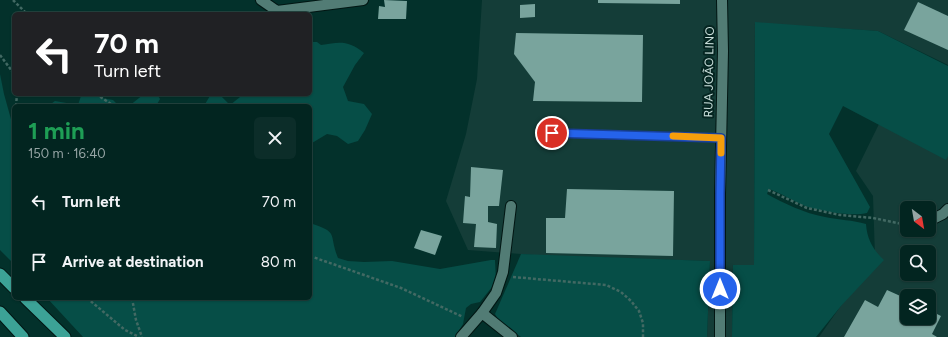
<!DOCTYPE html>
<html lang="en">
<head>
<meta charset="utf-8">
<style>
	:root { --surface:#022520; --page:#0c2d29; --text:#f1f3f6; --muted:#96a5a5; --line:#23423e }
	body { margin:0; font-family:Figtree,sans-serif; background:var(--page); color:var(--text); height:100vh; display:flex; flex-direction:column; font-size:15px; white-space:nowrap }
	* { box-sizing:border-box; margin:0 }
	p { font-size:13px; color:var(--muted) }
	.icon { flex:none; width:22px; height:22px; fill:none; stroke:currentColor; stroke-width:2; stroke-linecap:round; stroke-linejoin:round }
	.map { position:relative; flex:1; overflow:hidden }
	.side { position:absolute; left:12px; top:104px; width:300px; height:196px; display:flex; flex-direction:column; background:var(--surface); border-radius:6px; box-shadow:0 1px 3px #0004,0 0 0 1px var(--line) }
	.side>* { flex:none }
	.top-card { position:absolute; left:12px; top:12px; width:300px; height:84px; border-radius:6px; box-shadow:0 1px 3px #0004,0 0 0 1px var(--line); background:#202124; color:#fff; overflow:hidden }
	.needle { width:26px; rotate:149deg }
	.buttons { position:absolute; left:900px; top:201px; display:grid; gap:8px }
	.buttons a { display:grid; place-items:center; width:36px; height:36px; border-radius:6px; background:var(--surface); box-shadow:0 1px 3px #0004,0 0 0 1px var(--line); font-size:20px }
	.pin { position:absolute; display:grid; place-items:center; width:34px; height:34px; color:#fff; margin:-17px; border:2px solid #fff; border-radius:50%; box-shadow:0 1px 4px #0007 }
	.me { position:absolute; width:44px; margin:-22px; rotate:0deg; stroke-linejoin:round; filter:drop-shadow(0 0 3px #0008) }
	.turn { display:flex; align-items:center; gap:14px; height:84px; padding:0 16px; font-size:18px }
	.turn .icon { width:52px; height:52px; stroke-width:2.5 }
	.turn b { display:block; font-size:28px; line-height:34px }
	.round { display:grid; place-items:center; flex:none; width:42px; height:42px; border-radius:6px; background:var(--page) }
	.head { display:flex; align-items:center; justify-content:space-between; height:68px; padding:0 16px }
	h1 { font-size:24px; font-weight:700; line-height:30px; color:#1e9e55 }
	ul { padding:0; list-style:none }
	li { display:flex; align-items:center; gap:12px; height:60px; padding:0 16px }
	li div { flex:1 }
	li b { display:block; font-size:15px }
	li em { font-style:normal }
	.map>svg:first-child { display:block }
	.built { fill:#143d38; fill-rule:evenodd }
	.green { fill:#064e47 }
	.building { fill:#79a49d }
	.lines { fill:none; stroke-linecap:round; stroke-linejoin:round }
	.service-casing { stroke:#021613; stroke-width:9 }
	.minor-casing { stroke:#021613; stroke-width:12 }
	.trunk-casing { stroke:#021613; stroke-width:13 }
	.path { stroke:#426963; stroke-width:2.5; stroke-dasharray:3 2; stroke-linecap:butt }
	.service { stroke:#527c75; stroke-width:7 }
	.minor { stroke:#527c75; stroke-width:10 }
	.trunk { stroke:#3ca296; stroke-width:11 }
	.route-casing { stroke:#184099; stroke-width:10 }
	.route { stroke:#2563eb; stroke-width:7 }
	.slow { stroke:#f59e0b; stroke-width:7 }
	.labels { text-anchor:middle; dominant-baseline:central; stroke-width:4; stroke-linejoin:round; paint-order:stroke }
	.street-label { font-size:12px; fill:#cae0dc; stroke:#052521 }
</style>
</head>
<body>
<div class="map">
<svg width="948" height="337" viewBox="0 0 948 337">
	<rect width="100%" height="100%" fill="#03312b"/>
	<g class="built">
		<polygon points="482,0 948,0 948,65 878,31 755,23 754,265 733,265 732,337 707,337 710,261 547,256 468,250 446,201 466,134 477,79"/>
		<path d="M879 124 948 153V337H819L875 257 873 196 856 171ZM907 208H929V230H907ZM907 252H929V274H907ZM907 296H929V318H907Z"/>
	</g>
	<g class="green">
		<path d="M755 22 878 31 948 66V156L946 160 843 106 829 134 870 207 867 213C852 217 820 211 805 206 793 201 781 193 769 189L767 194C785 204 804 213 825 217 839 220 853 220 866 224 867 239 873 250 884 260L841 306 816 337H732L733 265H754Z"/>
		<path d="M310 42H317L321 45C340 42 348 40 364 53L355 65 343 87 348 101 364 104 372 114 365 130 358 141 348 144 337 136 327 134 312 143 310 142V106H204L211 94H219L230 105 240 97 248 94H310Z"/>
		<polygon points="0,74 4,94 14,130 14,264 0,250"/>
		<polygon points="83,94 96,94 102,98 113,100 116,103 122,106 48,106 55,101 78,105 81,96"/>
		<polygon points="144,94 157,94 160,99 156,106 129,106"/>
		<path d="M310 223C340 233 328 233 338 258L348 261 364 262 392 261 440 269 491 260H495L496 281 492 287 480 302 471 304 466 308 463 324 455 337H83L47 298H310Z"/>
		<polygon points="521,254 710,261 707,337 521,337 499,321 495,314"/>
	</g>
	<g class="building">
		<polygon points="384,0 407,1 406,19 378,19 379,6 385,7"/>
		<polygon points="598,0 680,0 680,4 598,3"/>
		<polygon points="918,2 948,16 948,50 904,30"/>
		<polygon points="535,4 535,17 520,18 520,5"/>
		<polygon points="516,33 643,35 642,102 533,101 535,82 514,54"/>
		<polygon points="471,167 503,170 499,206 488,206 488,222 497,224 496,248 474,247 476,224 463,223 465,196 470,197"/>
		<polygon points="567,189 674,191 673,256 546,253 546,218 565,218"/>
		<polygon points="421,230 442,236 435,255 414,248"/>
		<polygon points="887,290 907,299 907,318 929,318 929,310 941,316 932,334 937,337 844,337 865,300 878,307"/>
	</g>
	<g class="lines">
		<defs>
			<polyline id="service" points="552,133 721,138"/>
			<g id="minor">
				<polyline points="261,0 277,11 363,0"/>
				<polyline points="929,221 943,214 948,209"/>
				<polyline points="482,313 496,293 503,272 511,206"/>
				<polyline points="461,337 482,313 512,337"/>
				<polyline points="720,337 720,194 723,51 722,0"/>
			</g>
			<g id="trunk">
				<polyline points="0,274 14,288"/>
				<polyline points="25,298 65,337"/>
				<polyline points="0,312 23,337"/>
			</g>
		</defs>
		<use href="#service" class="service-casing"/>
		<use href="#minor" class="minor-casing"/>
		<use href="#trunk" class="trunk-casing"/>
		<g class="path">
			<polyline points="13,0 27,14"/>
			<polyline points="0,55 12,71 14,80"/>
			<polyline points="96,94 114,106"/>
			<polyline points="16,106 17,94"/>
			<polyline points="768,190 807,208 840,215 873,218 907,225"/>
			<polyline points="310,256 401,288 463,317"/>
			<polyline points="513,277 606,285 621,292 631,301 639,311 643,323 643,337"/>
			<polyline points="87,298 125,330 139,337"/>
			<polyline points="132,298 136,320 142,337"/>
		</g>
		<use href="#service" class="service"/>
		<use href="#minor" class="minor"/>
		<use href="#trunk" class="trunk"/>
	</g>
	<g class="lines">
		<defs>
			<polyline id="route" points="552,133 721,138 720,194 720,289"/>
		</defs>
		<use href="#route" class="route-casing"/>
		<use href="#route" class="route"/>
		<polyline class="slow" points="673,136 721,138 721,153"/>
	</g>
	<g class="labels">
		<g class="street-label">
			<text transform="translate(709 72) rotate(-89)">RUA JOÃO LINO</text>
		</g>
	</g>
</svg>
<div class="buttons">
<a><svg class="needle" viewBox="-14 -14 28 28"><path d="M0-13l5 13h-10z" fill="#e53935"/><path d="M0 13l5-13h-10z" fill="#96a5a5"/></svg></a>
<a><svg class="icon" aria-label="search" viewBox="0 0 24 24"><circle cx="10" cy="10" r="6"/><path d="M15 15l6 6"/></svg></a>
<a><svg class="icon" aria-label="layers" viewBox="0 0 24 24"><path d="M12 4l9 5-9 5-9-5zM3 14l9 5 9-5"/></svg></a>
</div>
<div class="pin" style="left:552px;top:133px;background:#d93025"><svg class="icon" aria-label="arrive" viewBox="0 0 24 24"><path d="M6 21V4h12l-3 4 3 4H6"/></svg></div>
<svg class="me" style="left:720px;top:289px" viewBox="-20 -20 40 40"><circle r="17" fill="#2563eb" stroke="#fff" stroke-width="3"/><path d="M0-11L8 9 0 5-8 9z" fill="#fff"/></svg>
<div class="top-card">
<div class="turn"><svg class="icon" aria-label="left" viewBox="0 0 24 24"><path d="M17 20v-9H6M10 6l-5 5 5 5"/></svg><div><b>70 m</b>Turn left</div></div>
</div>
<section class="side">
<div class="head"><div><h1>1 min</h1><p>150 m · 16:40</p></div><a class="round"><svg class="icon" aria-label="close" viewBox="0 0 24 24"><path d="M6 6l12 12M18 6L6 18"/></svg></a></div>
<ul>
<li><svg class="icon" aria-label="left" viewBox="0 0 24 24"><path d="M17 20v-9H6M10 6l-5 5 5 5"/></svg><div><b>Turn left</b></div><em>70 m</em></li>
<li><svg class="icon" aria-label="arrive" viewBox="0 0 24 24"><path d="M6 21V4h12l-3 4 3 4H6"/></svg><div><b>Arrive at destination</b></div><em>80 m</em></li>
</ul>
</section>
</div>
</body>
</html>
